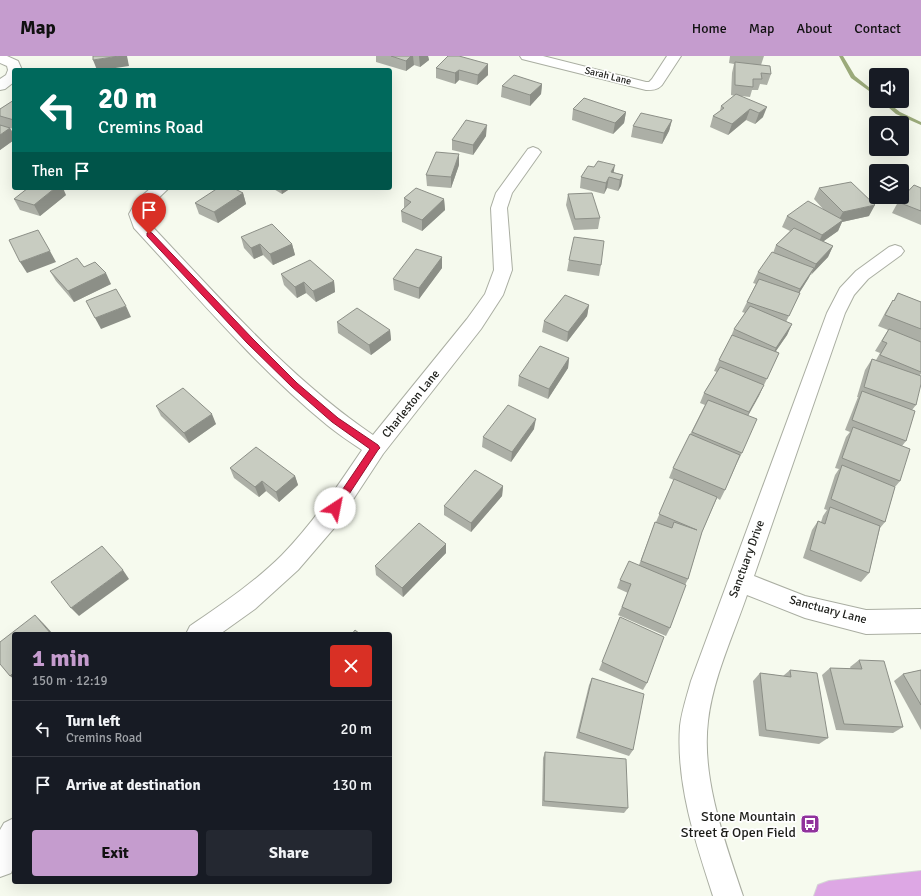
<!DOCTYPE html>
<html lang="en">
<head>
<meta charset="utf-8">
<style>
	:root { --surface:#171b24; --page:#242831; --text:#f1f3f6; --muted:#9ea1a6; --line:#363941; --accent:#c59cce }
	body { margin:0; font-family:Signika,sans-serif; background:var(--page); color:var(--text); height:100vh; display:flex; flex-direction:column; font-size:15px; white-space:nowrap }
	* { box-sizing:border-box; margin:0 }
	p { font-size:13px; color:var(--muted) }
	.icon { flex:none; width:22px; height:22px; fill:none; stroke:currentColor; stroke-width:2; stroke-linecap:round; stroke-linejoin:round }
	.map { position:relative; flex:1; overflow:hidden }
	.details { position:absolute; left:12px; top:576px; width:380px; height:252px; display:flex; flex-direction:column; background:var(--surface); border-radius:4px; box-shadow:0 4px 16px #0002 }
	.details>* { flex:none }
	.top-card { position:absolute; left:12px; top:12px; width:380px; height:122px; border-radius:4px; box-shadow:0 4px 16px #0002; background:#00695c; color:#fff; overflow:hidden }
	.tools { position:absolute; left:869px; top:12px; display:grid; gap:8px }
	.tools a { display:grid; place-items:center; width:40px; height:40px; border-radius:4px; background:var(--surface); box-shadow:0 4px 16px #0002; font-size:20px }
	.pin { position:absolute; display:grid; place-items:center; width:34px; height:34px; color:#fff; margin:-41px -17px; border-radius:50% 50% 50% 0; rotate:-45deg; box-shadow:0 0 4px #0007 }
	.pin .icon { rotate:45deg }
	.me { position:absolute; width:44px; margin:-22px; rotate:34deg; stroke-linejoin:round; filter:drop-shadow(0 0 3px #0008) }
	.turn { display:flex; align-items:center; gap:14px; height:84px; padding:0 20px; font-size:18px }
	.turn .icon { width:52px; height:52px; stroke-width:2.5 }
	.turn b { display:block; font-size:28px; line-height:34px }
	.then { display:flex; align-items:center; height:38px; padding:0 20px; background:#0003; gap:8px; font-size:15px }
	.round { display:grid; place-items:center; flex:none; width:42px; height:42px; border-radius:4px; background:var(--page) }
	.head { display:flex; align-items:center; justify-content:space-between; height:68px; padding:0 20px }
	h1 { font-size:24px; font-weight:800; line-height:30px; color:var(--accent) }
	.cta { display:flex; gap:8px; margin-top:auto; padding:8px 20px }
	.cta a { flex:1; height:46px; border-radius:4px; background:var(--accent); color:#111; font-size:16px; font-weight:800; line-height:46px; text-align:center }
	.cta a+a { background:var(--page); color:var(--text) }
	ul { padding:0; list-style:none }
	li { display:flex; align-items:center; gap:12px; height:56px; padding:0 20px; border-top:1px solid var(--line) }
	li div { flex:1 }
	li b { display:block; font-size:15px }
	li em { font-style:normal }
	header { display:flex; align-items:center; gap:24px; box-sizing:border-box; height:56px; padding:0 20px; background:var(--accent); color:#111 }
	header strong { font-size:19px }
	nav { display:flex; gap:22px; margin-inline-start:auto; font-size:14px }
	.map>svg:first-child { display:block }
	.lines { fill:none; stroke-linecap:round; stroke-linejoin:round }
	.stream { fill:#9baa7a; fill-rule:evenodd }
	.minor-casing { stroke:#aaaea2; stroke-width:2 }
	.major-casing { stroke:#d6d6d6; stroke-width:2 }
	.minor { fill:#fff; fill-rule:evenodd }
	.major { fill:#dda7e4; fill-rule:evenodd }
	.wall { fill:#acafa6 }
	.shaded-wall { fill:#8c8f87 }
	.building { fill:#c8ccc1; stroke:#8c8f87 }
	.route { fill:#e11d48; stroke:#92132f }
	.labels { text-anchor:middle; dominant-baseline:central; stroke-width:3.5; stroke-linejoin:round; paint-order:stroke }
	.far-street-label { font-size:10px; fill:#1c1d19; stroke:#fff }
	.street-label { font-size:12px; fill:#1c1d19; stroke:#fff }
	.near-poi-label { font-size:14px; fill:#1c1d19; stroke:#fff; text-anchor:end }
</style>
</head>
<body>
<header>
<strong>Map</strong>
<nav><a>Home</a><a>Map</a><a>About</a><a>Contact</a></nav>
</header>
<div class="map">
<svg width="921" height="840" viewBox="0 0 921 840">
	<rect width="100%" height="100%" fill="#f6faee"/>
	<g class="lines">
		<g class="stream">
			<polygon points="839,0 843,0 855,20 876,37 876,40 851,22"/>
			<polygon points="881,45 886,45 900,56 921,66 921,69 896,58"/>
		</g>
		<defs>
			<g id="minor">
				<polygon points="0,0 7,0 18,5 22,14 14,14 14,26 5,33 0,34 0,23 6,19 8,14 7,10 0,7"/>
				<path d="M520 0H543L646 26H649L652 23 667 0H681L662 29C657 34 653 34 646 34L522 3Z"/>
				<path d="M533 91 538 93 541 96 512 137 507 152 512 214 503 239 481 273 383 398 335 471 298 514 255 553 220 578H186L190 570C222 548 255 526 282 499 313 467 337 431 362 394 350 386 338 378 327 369 256 311 196 239 134 172L129 158 137 144 151 132H169L149 151 145 158 148 166C219 241 288 321 373 379L467 263 485 238 494 214 491 152 496 137 528 93Z"/>
				<path d="M895 189 901 191 904 195 901 199 868 223 854 239 845 257 754 520 805 540 866 554 921 553V577L866 578 805 562 747 539C733 580 713 622 708 665 701 722 725 786 743 840H713C695 785 676 728 680 670 682 654 687 640 691 625L827 257 840 232 856 215 889 191Z"/>
				<polygon points="14,762 14,809 11,817 0,821 0,774 4,767"/>
			</g>
			<polygon id="major" points="921,815 921,840 814,840 818,829 829,825"/>
		</defs>
		<use href="#minor" class="minor-casing"/>
		<use href="#major" class="major-casing"/>
		<use href="#minor" class="minor"/>
		<use href="#major" class="major"/>
	</g>
	<g class="wall">
		<polygon points="376,0 428,0 429,4 420,11 414,9 406,15 376,6"/>
		<polygon points="448,0 488,19 477,29 459,24 455,28 436,22 436,12"/>
		<polygon points="730,0 764,0 761,9 771,18 767,29 760,28 758,34 752,34 750,41 741,40 763,61 755,68 746,64 728,79 710,71 713,60 720,55 721,50 735,40 731,39 732,17 734,8 729,7"/>
		<polygon points="542,28 541,38 530,50 501,41 502,30"/>
		<polygon points="14,44 14,73 10,72 14,79 14,84 0,94 0,53"/>
		<polygon points="573,53 626,56 624,67 613,78 572,64"/>
		<polygon points="672,64 669,75 662,88 631,81 633,70"/>
		<polygon points="486,80 473,99 452,94 452,84"/>
		<polygon points="459,109 451,132 427,130 426,119"/>
		<polygon points="613,116 623,119 621,130 618,135 607,132 604,138 580,132 581,121"/>
		<polygon points="272,132 291,132 282,138"/>
		<polygon points="819,132 869,160 842,166 838,175 823,185 833,190 828,201 811,218 808,223 799,237 800,237 786,266 792,268 787,279 776,295 779,297 764,329 748,359 742,397 737,407 725,434 720,444 717,442 702,476 688,523 685,529 670,572 666,580 618,559 628,537 617,532 620,524 639,509 655,466 656,466 674,424 669,422 673,412 705,349 700,347 704,337 717,316 714,315 719,304 730,283 734,273 745,257 742,256 756,228 753,227 758,216 773,197 776,189 790,175 782,171 787,160 824,154 814,143"/>
		<polygon points="921,132 921,169 892,157 898,146"/>
		<polygon points="243,137 246,148 218,167 199,158 195,147"/>
		<polygon points="568,138 600,162 598,173 574,174 566,149"/>
		<polygon points="66,139 40,160 20,154 14,143"/>
		<polygon points="404,142 444,143 445,154 422,175 402,166 401,155 404,152"/>
		<polygon points="241,181 292,188 295,199 273,209 263,199 254,203 244,192"/>
		<polygon points="442,201 442,212 419,243 394,234 393,223"/>
		<polygon points="569,204 601,209 599,220 567,215"/>
		<polygon points="84,211 111,228 74,246 56,225 50,215"/>
		<polygon points="281,218 334,225 335,236 316,246 306,237 297,242 284,229"/>
		<polygon points="898,237 921,246 921,318 920,319 916,349 912,354 906,385 902,390 900,425 895,431 885,466 880,472 869,517 861,526 803,502 812,474 818,465 821,466 823,460 827,454 824,453 835,419 839,413 835,412 846,381 850,376 845,374 856,346 858,341 857,341 865,314 872,303 876,304 880,297 875,295 888,274 878,270 886,255 893,244 894,244"/>
		<polygon points="589,249 587,260 567,286 542,276 544,265"/>
		<polygon points="337,266 390,274 391,284 371,299 338,277"/>
		<polygon points="569,302 568,312 548,343 518,330 519,320"/>
		<polygon points="156,350 216,368 189,387 161,360"/>
		<polygon points="534,373 511,406 482,391 483,381"/>
		<polygon points="230,412 295,420 298,429 279,446 266,435 259,441 234,422"/>
		<polygon points="503,430 502,440 471,476 444,459 444,450"/>
		<polygon points="446,488 446,497 403,541 376,519 375,510"/>
		<polygon points="620,561 647,627 643,634 599,614"/>
		<polygon points="859,604 903,671 893,677 836,674 822,619 830,612 851,613 850,611"/>
		<polygon points="790,614 828,682 819,688 759,680 753,625 760,617 783,620"/>
		<polygon points="921,614 921,674 894,625 903,618"/>
		<polygon points="592,622 633,694 629,700 576,682 589,629"/>
		<polygon points="545,696 628,752 624,757 542,750 543,702"/>
	</g>
	<g class="shaded-wall">
		<polygon points="119,0 127,0 129,10 102,14 97,14 93,4"/>
		<polygon points="411,0 413,0 414,9 406,15 406,5"/>
		<polygon points="419,0 428,0 429,4 420,11"/>
		<polygon points="488,8 488,19 477,29 478,19"/>
		<polygon points="459,14 459,24 455,28 455,17"/>
		<polygon points="542,28 541,38 530,50 530,39"/>
		<polygon points="767,51 763,61 755,68 759,57"/>
		<polygon points="750,53 746,64 728,79 732,68"/>
		<polygon points="626,56 624,67 613,78 615,67"/>
		<polygon points="672,64 669,75 662,88 664,77"/>
		<polygon points="487,69 486,80 473,99 473,89"/>
		<polygon points="10,72 14,79 14,84 0,94 0,79"/>
		<polygon points="459,98 459,109 451,132 451,121"/>
		<polygon points="615,109 613,120 611,116"/>
		<polygon points="623,119 621,130 618,135 620,124"/>
		<polygon points="609,121 607,132 604,138 606,127"/>
		<polygon points="55,132 63,132 66,139 40,160 34,149"/>
		<polygon points="281,132 291,132 282,138"/>
		<polygon points="243,137 246,148 218,167 214,156"/>
		<polygon points="444,143 445,154 422,175 422,164"/>
		<polygon points="875,149 869,160 842,166 838,175 817,190 822,179 837,167 843,156"/>
		<polygon points="260,188 263,199 254,203 251,192"/>
		<polygon points="292,188 295,199 273,209 270,198"/>
		<polygon points="833,190 828,201 811,219 816,208"/>
		<polygon points="50,195 56,206 27,217 20,206"/>
		<polygon points="442,201 442,212 419,243 419,232"/>
		<polygon points="814,212 808,223 795,244 800,233"/>
		<polygon points="106,217 111,228 74,246 68,235"/>
		<polygon points="334,225 335,236 316,246 313,235"/>
		<polygon points="304,226 306,237 297,242 295,231"/>
		<polygon points="589,249 587,260 567,286 568,276"/>
		<polygon points="126,250 131,261 101,273 95,262"/>
		<polygon points="792,268 787,279 771,302 776,292"/>
		<polygon points="390,274 391,284 371,299 369,289"/>
		<polygon points="569,302 568,312 548,343 549,333"/>
		<polygon points="764,329 759,340 744,367 749,356"/>
		<polygon points="212,358 216,368 189,387 184,377"/>
		<polygon points="536,363 534,373 511,406 512,396"/>
		<polygon points="295,420 298,429 279,446 276,436"/>
		<polygon points="262,425 266,435 259,441 255,431"/>
		<polygon points="503,430 502,440 471,476 471,467"/>
		<polygon points="446,488 446,497 403,541 402,532"/>
		<polygon points="123,514 129,523 79,560 71,552"/>
		<polygon points="35,559 43,567 53,578 51,578"/>
		<polygon points="14,616 14,623 10,620"/>
	</g>
	<g class="building">
		<polygon points="93,0 119,0 93,4"/>
		<polygon points="391,0 411,0 406,5"/>
		<polygon points="448,0 459,0 488,8 478,19 459,14 455,17 436,12"/>
		<polygon points="735,6 770,10 771,18 761,17 762,23 753,23 753,31 735,29"/>
		<polygon points="514,19 542,28 530,39 502,30"/>
		<polygon points="736,38 767,51 759,57 750,53 732,68 713,60 724,52 721,50"/>
		<polygon points="584,42 626,56 615,67 573,53"/>
		<polygon points="14,44 14,64 0,60 0,53"/>
		<polygon points="641,57 672,64 664,77 633,70"/>
		<polygon points="466,64 487,69 473,89 452,84"/>
		<polygon points="0,69 10,72 0,79"/>
		<polygon points="436,96 459,98 451,121 426,119"/>
		<polygon points="598,105 615,109 611,116 623,119 620,124 609,121 606,127 581,121 588,110 594,111"/>
		<polygon points="851,126 875,149 843,156 819,132"/>
		<polygon points="914,129 921,132 921,155 898,146"/>
		<polygon points="28,132 55,132 34,149 14,143"/>
		<polygon points="218,132 233,132 243,137 214,156 195,147"/>
		<polygon points="416,132 444,143 422,164 401,155 411,146 404,142"/>
		<polygon points="592,137 600,162 575,163 568,138"/>
		<polygon points="808,145 843,164 822,179 787,160"/>
		<polygon points="272,168 292,188 270,198 260,188 251,192 241,181"/>
		<polygon points="794,172 833,190 816,208 776,189"/>
		<polygon points="38,174 50,195 20,206 9,184"/>
		<polygon points="574,181 604,185 601,209 569,204"/>
		<polygon points="416,193 442,201 419,232 393,223"/>
		<polygon points="772,196 814,212 800,233 758,216"/>
		<polygon points="77,202 84,211 95,206 106,217 68,235 50,215"/>
		<polygon points="310,204 334,225 313,235 304,226 295,231 281,218"/>
		<polygon points="759,223 800,237 789,260 747,246"/>
		<polygon points="116,233 126,250 95,262 86,245"/>
		<polygon points="898,237 921,246 921,273 885,259 893,244 894,245"/>
		<polygon points="565,239 589,249 568,276 544,265"/>
		<polygon points="750,250 792,268 776,292 734,273"/>
		<polygon points="357,252 390,274 369,289 337,266"/>
		<polygon points="889,273 921,286 921,316 880,299 887,287 882,285"/>
		<polygon points="732,279 779,297 767,323 719,304"/>
		<polygon points="540,290 569,302 549,333 519,320"/>
		<polygon points="872,303 921,320 921,328 916,349 864,331"/>
		<polygon points="720,311 764,329 749,356 704,337"/>
		<polygon points="183,332 212,358 184,377 156,350"/>
		<polygon points="862,335 915,355 906,385 852,364"/>
		<polygon points="708,344 757,363 742,397 692,376"/>
		<polygon points="508,349 536,363 512,396 483,381"/>
		<polygon points="853,371 910,393 900,425 842,402"/>
		<polygon points="690,378 740,399 725,434 673,412"/>
		<polygon points="256,391 295,420 276,436 262,425 255,431 230,412"/>
		<polygon points="842,409 895,431 885,466 831,443"/>
		<polygon points="475,414 503,430 471,467 444,450"/>
		<polygon points="674,423 717,441 702,476 688,523 641,505 655,466 672,472 674,466 697,474 659,458"/>
		<polygon points="830,451 880,470 869,517 810,494 818,465 825,468"/>
		<polygon points="419,467 446,488 402,532 375,510"/>
		<polygon points="102,490 123,514 71,552 51,526"/>
		<polygon points="629,505 686,529 670,572 622,551 631,528 620,524"/>
		<polygon points="35,559 51,578 14,578 14,616 10,620 0,608 0,586"/>
		<polygon points="620,561 664,581 647,627 602,606"/>
		<polygon points="355,574 360,578 352,578"/>
		<polygon points="859,604 884,605 903,671 844,668 830,612 862,613"/>
		<polygon points="790,614 817,617 828,682 766,674 760,617 791,621"/>
		<polygon points="921,614 921,649 903,618"/>
		<polygon points="592,622 644,638 633,694 579,676"/>
		<polygon points="545,696 626,703 628,752 544,745"/>
	</g>
	<polygon class="route" points="149,176 152,177 253,283 297,327 338,362 378,389 380,392 378,394 338,455 332,455 330,452 370,393 332,366 292,331 247,287 147,180 147,177"/>
	<defs>
		<symbol id="bus-square" viewBox="-11 -11 22 22"><rect x="-9" y="-9" width="18" height="18" rx="4" fill="#90329c" stroke="#fff"/><path d="M-5-6H5V4H4V6H2V4H-2V6H-4V4H-5ZM-3.5-4V0h7V-4ZM-3.5 1.2v1.5H-2V1.2ZM2 1.2v1.5H3.5V1.2Z" fill="#fff"/></symbol>
	</defs>
	<g fill-rule="evenodd">
		<use href="#bus-square" x="799" y="757" width="22" height="22"/>
	</g>
	<g class="labels">
		<g class="far-street-label">
			<text transform="translate(608 20) rotate(14)">Sarah Lane</text>
		</g>
		<g class="street-label">
			<text transform="translate(411 348) rotate(-51)">Charleston Lane</text>
			<text transform="translate(747 503) rotate(-70)">Sanctuary Drive</text>
			<text transform="translate(828 554) rotate(15)">Sanctuary Lane</text>
		</g>
		<g class="near-poi-label">
			<text x="796" y="760">Stone Mountain<tspan x="796" dy="16">Street &amp; Open Field</tspan></text>
		</g>
	</g>
</svg>
<div class="tools">
<a><svg class="icon" aria-label="sound" viewBox="0 0 24 24"><path d="M4 9h4l5-4v14l-5-4H4zM17 9q2 3 0 6"/></svg></a>
<a><svg class="icon" aria-label="search" viewBox="0 0 24 24"><circle cx="10" cy="10" r="6"/><path d="M15 15l6 6"/></svg></a>
<a><svg class="icon" aria-label="layers" viewBox="0 0 24 24"><path d="M12 4l9 5-9 5-9-5zM3 14l9 5 9-5"/></svg></a>
</div>
<div class="pin" style="left:149px;top:178px;background:#d93025"><svg class="icon" aria-label="arrive" viewBox="0 0 24 24"><path d="M6 21V4h12l-3 4 3 4H6"/></svg></div>
<svg class="me" style="left:335px;top:452px" viewBox="-20 -20 40 40"><circle r="19" fill="#fff"/><path d="M0-13L10 11 0 6-10 11z" fill="#e11d48"/></svg>
<div class="top-card">
<div class="turn"><svg class="icon" aria-label="left" viewBox="0 0 24 24"><path d="M17 20v-9H6M10 6l-5 5 5 5"/></svg><div><b>20 m</b>Cremins Road</div></div>
<div class="then">Then<svg class="icon" aria-label="arrive" viewBox="0 0 24 24"><path d="M6 21V4h12l-3 4 3 4H6"/></svg></div>
</div>
<section class="details">
<div class="head"><div><h1>1 min</h1><p>150 m · 12:19</p></div><a class="round" style="background:#d93025;color:#fff"><svg class="icon" aria-label="close" viewBox="0 0 24 24"><path d="M6 6l12 12M18 6L6 18"/></svg></a></div>
<ul>
<li><svg class="icon" aria-label="left" viewBox="0 0 24 24"><path d="M17 20v-9H6M10 6l-5 5 5 5"/></svg><div><b>Turn left</b><p>Cremins Road</p></div><em>20 m</em></li>
<li><svg class="icon" aria-label="arrive" viewBox="0 0 24 24"><path d="M6 21V4h12l-3 4 3 4H6"/></svg><div><b>Arrive at destination</b></div><em>130 m</em></li>
</ul>
<div class="cta"><a>Exit</a><a>Share</a></div>
</section>
</div>
</body>
</html>
